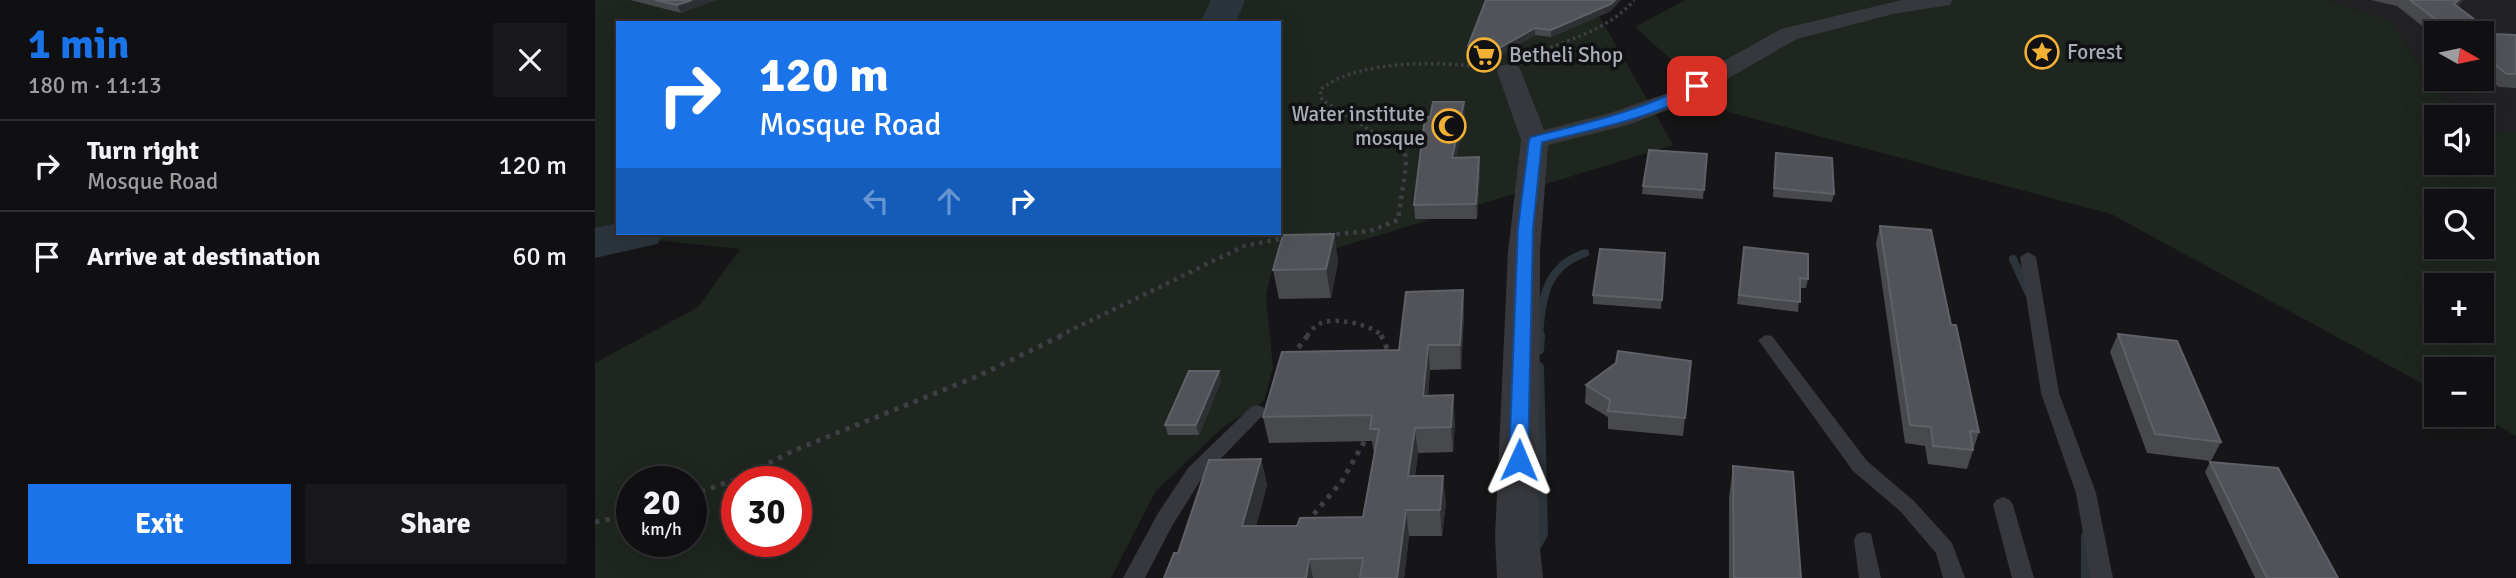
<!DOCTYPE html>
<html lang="en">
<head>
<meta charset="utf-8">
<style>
	:root { --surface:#101012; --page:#19191b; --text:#f1f3f6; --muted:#9c9d9f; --line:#303032; --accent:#1a73e8 }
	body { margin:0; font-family:Signika,sans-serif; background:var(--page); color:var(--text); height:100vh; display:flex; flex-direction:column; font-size:26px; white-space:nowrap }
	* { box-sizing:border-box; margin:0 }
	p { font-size:23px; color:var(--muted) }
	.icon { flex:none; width:38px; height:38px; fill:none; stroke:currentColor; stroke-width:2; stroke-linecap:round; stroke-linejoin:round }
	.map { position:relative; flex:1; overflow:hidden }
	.side { display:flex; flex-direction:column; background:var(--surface); width:595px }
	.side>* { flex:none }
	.guide { position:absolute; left:21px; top:21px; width:665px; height:214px; border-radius:0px; box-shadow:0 7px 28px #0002,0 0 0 2px var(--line); background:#1a73e8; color:#fff; overflow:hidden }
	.needle { width:46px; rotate:99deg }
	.buttons { position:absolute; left:1829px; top:21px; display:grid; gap:14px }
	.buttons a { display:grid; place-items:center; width:70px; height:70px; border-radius:0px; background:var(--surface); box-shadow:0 7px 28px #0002,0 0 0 2px var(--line); font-size:35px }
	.speed { position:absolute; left:21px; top:466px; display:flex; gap:14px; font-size:35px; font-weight:700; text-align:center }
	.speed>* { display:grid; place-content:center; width:91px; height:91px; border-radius:50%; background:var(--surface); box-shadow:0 7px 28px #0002,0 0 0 2px var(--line); line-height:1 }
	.speed small { font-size:18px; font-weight:400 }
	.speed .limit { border:10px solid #d22; background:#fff; color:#111 }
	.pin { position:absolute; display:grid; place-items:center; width:60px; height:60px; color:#fff; margin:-30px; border-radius:14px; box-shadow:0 4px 10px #0006 }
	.me { position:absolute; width:77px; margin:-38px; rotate:1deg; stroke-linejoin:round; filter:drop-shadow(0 0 5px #0008) }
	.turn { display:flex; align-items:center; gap:24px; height:147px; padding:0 28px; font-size:32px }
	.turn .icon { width:91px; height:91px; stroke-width:2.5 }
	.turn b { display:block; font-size:49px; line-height:60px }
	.lanes { display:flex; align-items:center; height:66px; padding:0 28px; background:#0003; justify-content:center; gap:35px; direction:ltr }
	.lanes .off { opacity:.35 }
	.round { display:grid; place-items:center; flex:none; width:74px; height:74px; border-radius:0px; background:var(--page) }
	.head { display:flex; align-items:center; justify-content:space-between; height:119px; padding:0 28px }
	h1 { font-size:42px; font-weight:800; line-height:52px; color:var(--accent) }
	.action { display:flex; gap:14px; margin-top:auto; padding:14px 28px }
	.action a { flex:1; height:80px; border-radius:0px; background:var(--accent); color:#fff; font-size:28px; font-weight:800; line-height:80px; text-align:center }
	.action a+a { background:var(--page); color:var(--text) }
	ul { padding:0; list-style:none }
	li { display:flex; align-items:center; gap:21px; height:91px; padding:0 28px; border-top:2px solid var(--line) }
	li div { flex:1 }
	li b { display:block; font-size:26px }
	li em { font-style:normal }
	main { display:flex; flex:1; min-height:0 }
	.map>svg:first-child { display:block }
	.built { fill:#222225; fill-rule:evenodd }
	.green { fill:#1e261f; fill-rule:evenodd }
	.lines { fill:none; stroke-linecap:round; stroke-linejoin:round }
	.stream-far1 { stroke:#2c353c; stroke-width:8 }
	.stream { stroke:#2c353c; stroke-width:10 }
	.river { fill:#2c353c; fill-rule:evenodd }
	.path-far2 { stroke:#3d3f44; stroke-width:3.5; stroke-dasharray:2.5 3.5; stroke-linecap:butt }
	.path-far1 { stroke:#3d3f44; stroke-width:4.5; stroke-dasharray:3.5 5; stroke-linecap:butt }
	.path { stroke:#3d3f44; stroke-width:5; stroke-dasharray:4.5 6; stroke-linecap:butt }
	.lane { fill:#37383d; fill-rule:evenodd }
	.street { fill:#37383d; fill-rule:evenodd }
	.wall { fill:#47494d }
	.shaded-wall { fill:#2f3033 }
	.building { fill:#525359; stroke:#5f6168; stroke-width:2 }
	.route { fill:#1a73e8; stroke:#114b97; stroke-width:2 }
	.labels { text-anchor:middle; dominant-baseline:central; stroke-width:7; stroke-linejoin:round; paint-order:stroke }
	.far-poi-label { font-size:21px; fill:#a8adb8; stroke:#111113; text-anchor:start }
</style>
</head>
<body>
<main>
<section class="side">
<div class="head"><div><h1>1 min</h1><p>180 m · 11:13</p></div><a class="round"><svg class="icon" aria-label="close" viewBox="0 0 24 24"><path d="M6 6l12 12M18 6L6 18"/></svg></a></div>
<ul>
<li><svg class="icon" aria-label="right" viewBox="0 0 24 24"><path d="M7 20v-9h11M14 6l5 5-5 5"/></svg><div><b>Turn right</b><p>Mosque Road</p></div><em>120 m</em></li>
<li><svg class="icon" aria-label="arrive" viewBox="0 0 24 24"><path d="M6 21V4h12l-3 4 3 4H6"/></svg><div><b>Arrive at destination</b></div><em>60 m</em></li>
</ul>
<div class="action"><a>Exit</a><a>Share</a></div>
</section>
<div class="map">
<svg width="1921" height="578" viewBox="0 0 1921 578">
	<rect width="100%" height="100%" fill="#161618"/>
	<path class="built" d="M1733 0H1921V133L1897 131 1887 124 1886 117H1877L1849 98 1794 20ZM1841 33H1886V79H1841Z"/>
	<g class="green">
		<path d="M0 0H995L1078 145 677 268 671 296 678 368 669 401 627 428 560 492 516 578H0V363L103 307 145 249 0 234ZM23 23H684V233H23ZM37 481H96V541H37ZM142 481H201V541H142Z"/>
		<path d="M1090 0H1733L1794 20 1849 98 1877 117H1841V163H1886L1887 124 1897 131 1921 133V436L1884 415H1886V369H1841V391L1516 214 1133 112 1040 27ZM1841 201H1886V247H1841ZM1841 285H1886V331H1841Z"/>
	</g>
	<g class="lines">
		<g class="stream-far1">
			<polyline points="1418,259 1433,292"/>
			<path d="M944 336C947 298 950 267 990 253"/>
		</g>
		<g class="stream">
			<polyline points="944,350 945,335"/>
			<polyline points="1491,536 1491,578"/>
			<polyline points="939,550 948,534 944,367"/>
		</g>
		<g class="river">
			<polygon points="616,0 650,0 641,23 605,23"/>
			<polygon points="23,223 23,233 69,233 62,244 0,258 0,228"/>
		</g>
		<g class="path-far2">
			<path d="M933 56C967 42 1015 30 1039 0"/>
			<path d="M803 148 727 100 725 90C761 59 848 61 892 68"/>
		</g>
		<g class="path-far1">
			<polyline points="733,235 775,231 803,220 811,166 810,152 800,146"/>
			<polyline points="464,336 649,246 690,238"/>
			<path d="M712 336C716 331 721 324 729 322 745 318 777 325 787 336"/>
		</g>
		<g class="path">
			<polyline points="786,335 794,353"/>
			<polyline points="697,356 713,335"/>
			<polyline points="96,495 142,479 200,450 383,376 468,335"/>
			<polyline points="0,522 37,515"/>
			<polyline points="712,522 747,481 773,435"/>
		</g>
		<g class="lane">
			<polygon points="1433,252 1441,257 1464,393 1501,493 1518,578 1496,578 1481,493 1446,393 1425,257"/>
			<polygon points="1171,335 1177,336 1272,461 1319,501 1357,543 1370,578 1348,578 1341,553 1305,511 1258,471 1163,340"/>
			<polygon points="662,405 668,407 671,411 668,415 607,478 577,526 550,578 528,578 562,515 593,468 656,407"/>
			<polygon points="1408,497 1415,500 1418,505 1439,578 1417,578 1398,505 1401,500"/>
			<polygon points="1269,532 1276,534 1286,578 1264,578 1259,540 1262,534"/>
		</g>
		<polygon class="street" points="1307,0 1358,0 1355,5 1298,14 1202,39 1088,104 1033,125 953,145 945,252 944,538 948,578 902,578 900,538 913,252 926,140 902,71 905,66 914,64 923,66 926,71 949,130 1015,113 1070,94 1186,29"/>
	</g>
	<g class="wall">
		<polygon points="35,0 121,0 86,13"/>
		<polygon points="891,0 1016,11 956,37 940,35 897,60 874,54 873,46"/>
		<polygon points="1776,0 1869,0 1862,7 1899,34 1921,35 1921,88 1904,87 1886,73 1886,33 1841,33 1841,37 1802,6"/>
		<polygon points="870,116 861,158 884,157 885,172 882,219 820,219 819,205"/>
		<polygon points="1181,153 1239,194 1237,202 1178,197"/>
		<polygon points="1112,154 1108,199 1047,194 1048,186"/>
		<polygon points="1285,226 1384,432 1372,469 1333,464 1330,446 1310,443 1281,243"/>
		<polygon points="739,234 743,262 736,298 684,299 678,270"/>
		<polygon points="1149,247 1213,279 1211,288 1205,288 1203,312 1142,304"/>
		<polygon points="1070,253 1066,309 998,304 998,295"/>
		<polygon points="868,290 869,314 866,369 835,370 833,396 860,420 858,452 823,453 820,476 851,502 847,536 814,536 809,578 569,578 583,553 666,459 672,485 661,526 702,526 768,517 780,454 779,454 777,441 674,443 668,417 804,350"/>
		<polygon points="1523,334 1626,442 1616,461 1552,453 1515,352"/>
		<polygon points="1096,361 1088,436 1013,429 1013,417 990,403 991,385"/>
		<polygon points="624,371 626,381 604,435 573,435 570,425"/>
		<polygon points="1615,462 1743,578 1660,578 1610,472"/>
		<polygon points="1138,466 1206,578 1134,578 1134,498"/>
	</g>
	<g class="shaded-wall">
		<polygon points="97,0 121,0 86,13 82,5"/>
		<polygon points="1020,0 1026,0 1016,11 956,37 956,30"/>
		<polygon points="1864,0 1869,0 1853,16 1859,4"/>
		<polygon points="940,28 940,35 897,60 897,52"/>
		<polygon points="869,102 870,116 858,172 857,158"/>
		<polygon points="884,157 885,172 882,219 881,204"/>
		<polygon points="739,234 743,262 736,298 731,269"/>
		<polygon points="868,290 869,314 866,369 865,345"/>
		<polygon points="833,345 835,370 831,421 828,396"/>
		<polygon points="624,371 626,381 604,435 601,425"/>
		<polygon points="858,395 860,420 858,452 856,427"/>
		<polygon points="820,428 823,453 816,502 813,476"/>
		<polygon points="666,459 672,485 654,552 647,526"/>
		<polygon points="848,476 851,502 847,536 845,510"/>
		<polygon points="811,510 814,536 809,578 802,578"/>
		<polygon points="714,559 718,578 711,578"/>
	</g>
	<g class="building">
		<polygon points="60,0 97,0 82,5"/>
		<polygon points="891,0 1020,0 1016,4 956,30 940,28 897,52 873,46"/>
		<polygon points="1815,0 1864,0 1859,4 1899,34 1921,35 1921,74 1912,74 1886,54 1886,33 1859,33"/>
		<polygon points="838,102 869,102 857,158 884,157 881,204 819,205 830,117 835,117"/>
		<polygon points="1054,150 1112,154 1109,190 1048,186"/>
		<polygon points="1181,153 1237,158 1239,194 1179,188"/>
		<polygon points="1285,226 1336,230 1356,325 1361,325 1384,432 1375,431 1378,450 1338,446 1336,427 1315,425"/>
		<polygon points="739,234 731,269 678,270 688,235"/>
		<polygon points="1149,247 1213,254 1213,279 1205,278 1205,302 1144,295"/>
		<polygon points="1005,249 1070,253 1067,300 998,295"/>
		<polygon points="868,290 865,345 833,345 828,396 858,395 856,427 820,428 813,476 848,476 845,510 811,510 802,578 765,578 768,558 714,559 711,578 569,578 579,553 583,553 614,460 666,459 647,526 702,526 705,518 768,517 784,429 775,429 777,415 668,417 687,352 804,350 811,292"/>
		<polygon points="1523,334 1582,341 1626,442 1560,434"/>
		<polygon points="1023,351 1096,361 1090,418 1013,411 1015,400 991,385 1021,363"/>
		<polygon points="594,371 624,371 601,425 570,425"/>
		<polygon points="1615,462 1683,468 1743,578 1672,578"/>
		<polygon points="1138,466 1198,472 1206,578 1139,578"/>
	</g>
	<path class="route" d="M1098 83 1108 86C1078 114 988 132 947 142L938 228 933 460 930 465H917L914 460 923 228 934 140 936 137C992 123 1047 111 1098 83Z"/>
	<defs>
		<symbol id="sight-ring" viewBox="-11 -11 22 22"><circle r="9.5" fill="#111113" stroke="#f2b134" stroke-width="1.5"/><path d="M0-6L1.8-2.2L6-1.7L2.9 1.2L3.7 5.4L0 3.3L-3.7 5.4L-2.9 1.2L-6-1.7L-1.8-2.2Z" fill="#f2b134"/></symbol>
		<symbol id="supermarket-ring" viewBox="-11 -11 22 22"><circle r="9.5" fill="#111113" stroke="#f2b134" stroke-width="1.5"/><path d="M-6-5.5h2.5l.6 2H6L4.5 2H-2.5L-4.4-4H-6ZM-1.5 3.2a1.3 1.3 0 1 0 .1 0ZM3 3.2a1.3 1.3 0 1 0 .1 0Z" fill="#f2b134"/></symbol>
		<symbol id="mosque-ring" viewBox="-11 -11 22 22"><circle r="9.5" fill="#111113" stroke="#f2b134" stroke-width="1.5"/><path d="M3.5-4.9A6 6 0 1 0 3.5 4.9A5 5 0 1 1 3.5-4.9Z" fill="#f2b134"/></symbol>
	</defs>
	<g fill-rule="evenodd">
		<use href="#sight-ring" x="1428" y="33" width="38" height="38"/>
		<use href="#supermarket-ring" x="870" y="36" width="38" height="38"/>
		<use href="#mosque-ring" x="835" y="107" width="38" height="38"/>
	</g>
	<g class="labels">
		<g class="far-poi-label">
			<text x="1472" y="52">Forest</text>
			<text x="914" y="55">Betheli Shop</text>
			<text x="830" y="114" text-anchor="end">Water institute<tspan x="830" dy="24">mosque</tspan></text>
		</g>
	</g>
</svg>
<div class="buttons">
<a><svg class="needle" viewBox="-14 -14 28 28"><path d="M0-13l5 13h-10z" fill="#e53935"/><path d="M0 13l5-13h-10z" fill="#9c9d9f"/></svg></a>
<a><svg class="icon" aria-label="sound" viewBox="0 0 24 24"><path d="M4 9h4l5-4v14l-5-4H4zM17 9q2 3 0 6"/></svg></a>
<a><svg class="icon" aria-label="search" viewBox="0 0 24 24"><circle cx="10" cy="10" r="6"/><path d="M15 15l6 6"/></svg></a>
<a>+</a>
<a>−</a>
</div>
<div class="speed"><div>20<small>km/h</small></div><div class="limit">30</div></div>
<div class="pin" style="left:1102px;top:86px;background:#d93025"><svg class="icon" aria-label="arrive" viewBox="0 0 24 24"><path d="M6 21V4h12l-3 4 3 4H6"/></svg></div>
<svg class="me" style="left:924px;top:460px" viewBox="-20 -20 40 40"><path d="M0-17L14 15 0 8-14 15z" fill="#1a73e8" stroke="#fff" stroke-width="4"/></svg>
<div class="guide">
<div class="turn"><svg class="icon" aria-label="right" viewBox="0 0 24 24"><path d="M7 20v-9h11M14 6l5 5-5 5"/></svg><div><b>120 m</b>Mosque Road</div></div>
<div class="lanes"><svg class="icon off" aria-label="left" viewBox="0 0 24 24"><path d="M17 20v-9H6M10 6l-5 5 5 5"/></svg><svg class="icon off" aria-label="ahead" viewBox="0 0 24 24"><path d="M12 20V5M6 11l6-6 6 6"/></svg><svg class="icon" aria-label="right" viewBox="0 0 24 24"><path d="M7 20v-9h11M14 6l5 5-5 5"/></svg></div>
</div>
</div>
</main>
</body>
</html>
